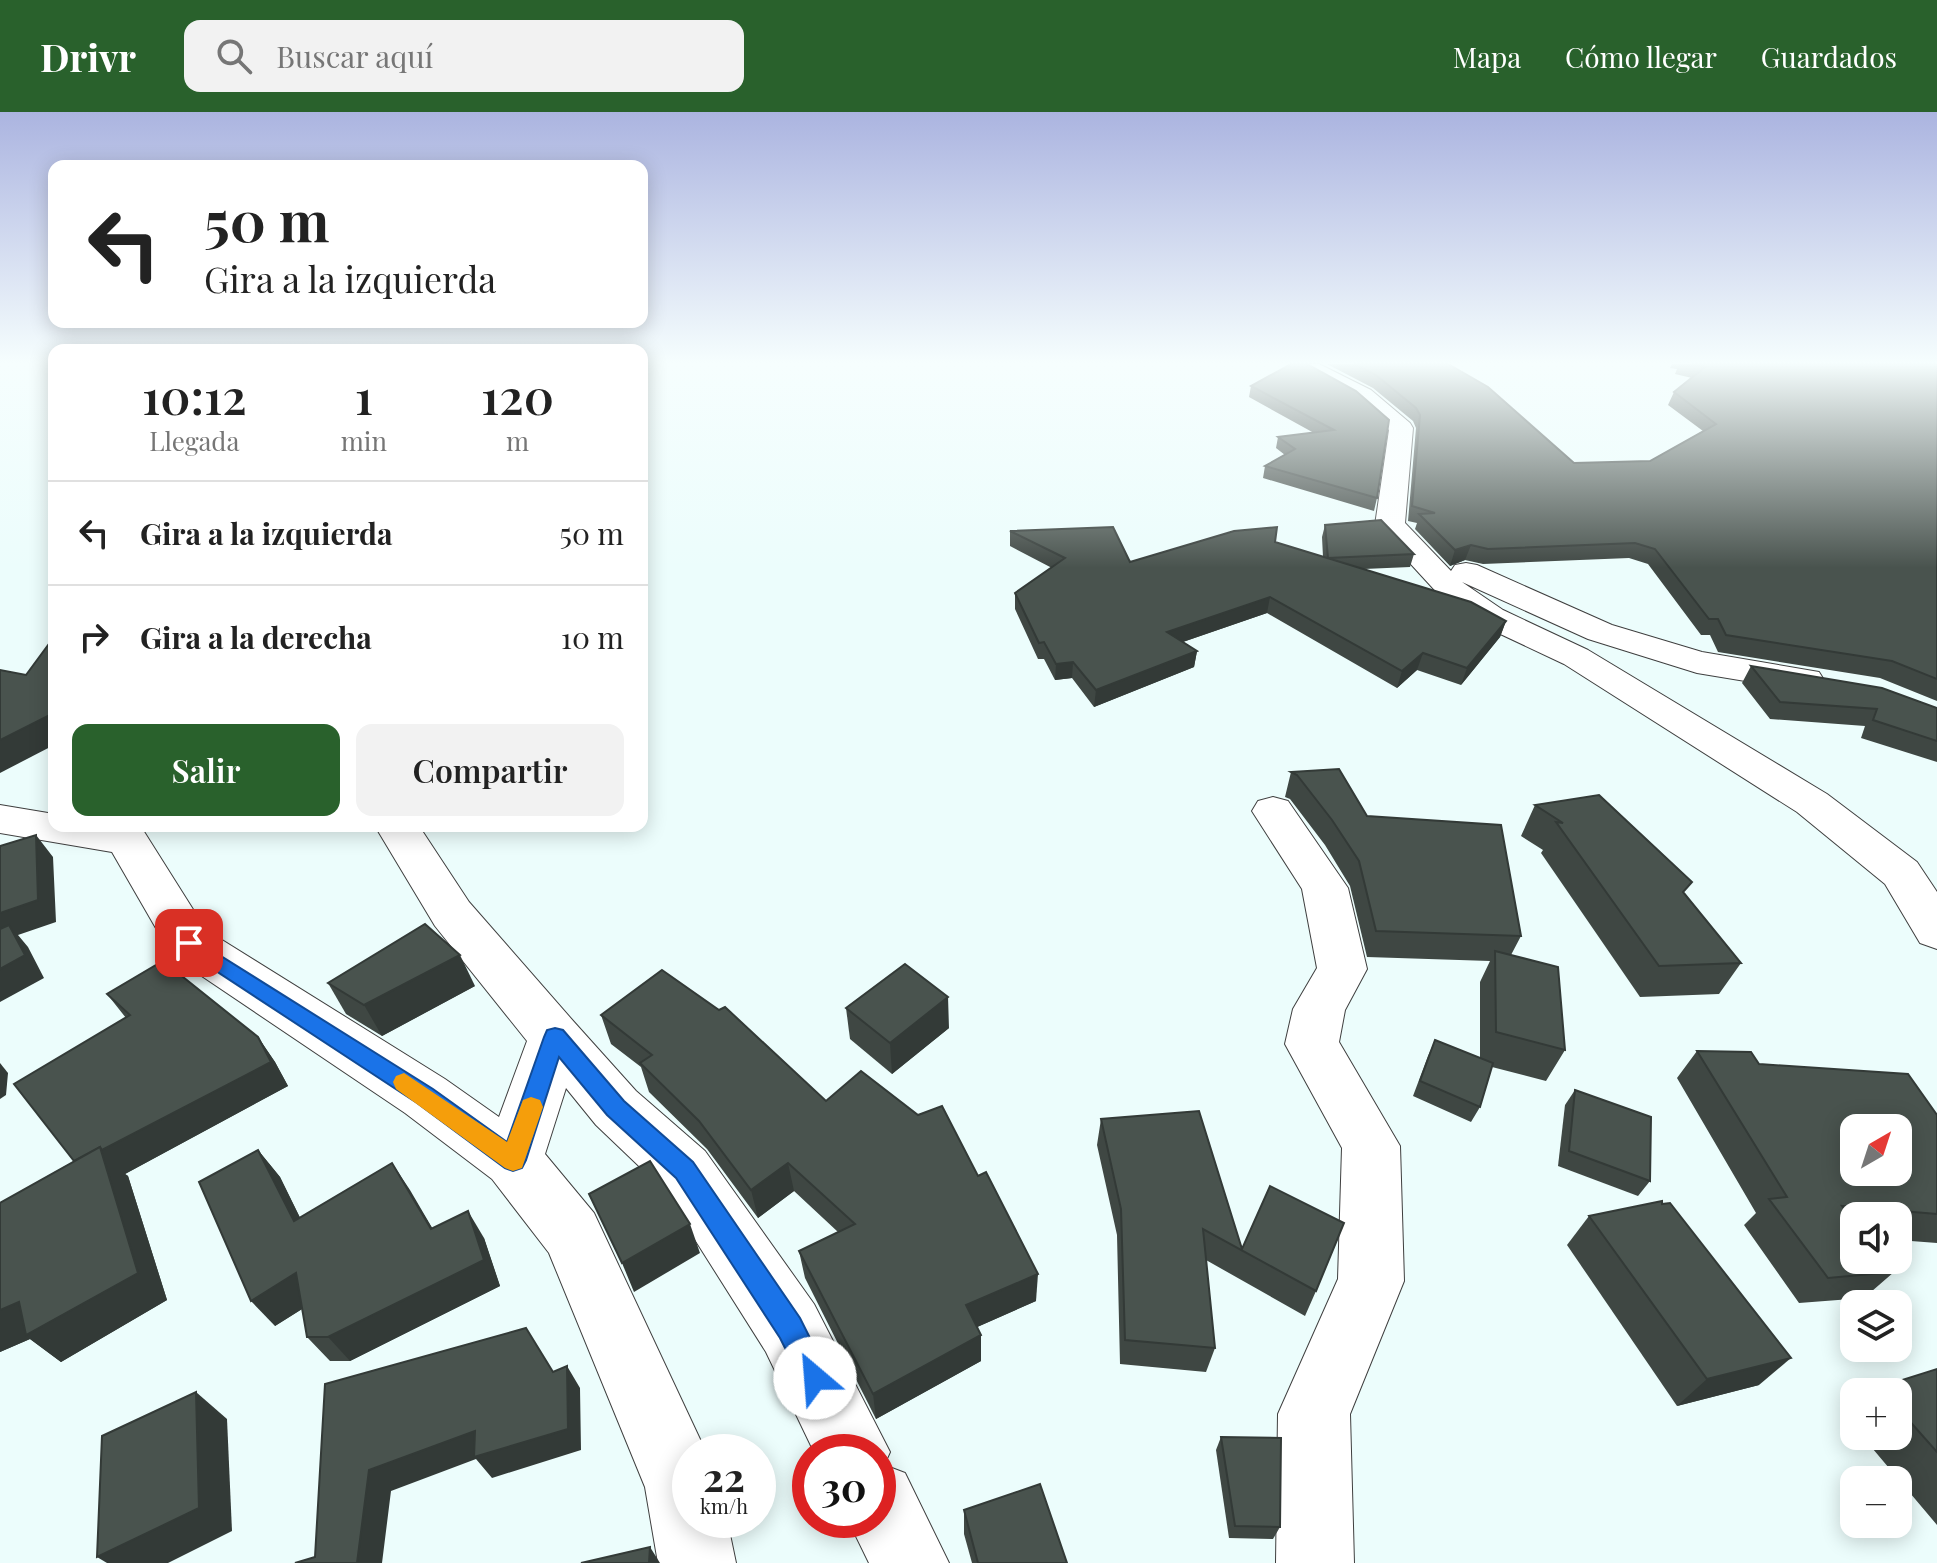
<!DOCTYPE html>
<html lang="es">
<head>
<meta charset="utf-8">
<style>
	:root { --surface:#fff; --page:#f2f2f2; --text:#222; --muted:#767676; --line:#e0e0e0; --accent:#29612c }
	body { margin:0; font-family:"Playfair Display",serif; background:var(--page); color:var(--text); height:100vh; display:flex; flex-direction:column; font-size:30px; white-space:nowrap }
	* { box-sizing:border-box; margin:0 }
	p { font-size:26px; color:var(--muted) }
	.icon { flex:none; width:44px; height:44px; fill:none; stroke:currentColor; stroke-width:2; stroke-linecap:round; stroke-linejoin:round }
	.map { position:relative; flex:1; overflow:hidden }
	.side { position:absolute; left:48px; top:232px; width:600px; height:488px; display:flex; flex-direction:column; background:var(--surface); border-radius:16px; box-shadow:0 4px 20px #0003 }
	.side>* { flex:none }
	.hud { position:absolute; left:48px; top:48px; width:600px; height:168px; border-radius:16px; box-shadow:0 4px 20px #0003; background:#fff; color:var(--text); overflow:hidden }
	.needle { width:52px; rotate:39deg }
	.buttons { position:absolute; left:1840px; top:1002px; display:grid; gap:16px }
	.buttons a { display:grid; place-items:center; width:72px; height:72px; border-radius:16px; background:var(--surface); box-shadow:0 4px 20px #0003; font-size:40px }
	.speed { position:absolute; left:672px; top:1322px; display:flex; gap:16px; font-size:40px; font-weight:700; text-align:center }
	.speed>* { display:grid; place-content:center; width:104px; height:104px; border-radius:50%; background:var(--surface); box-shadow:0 4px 20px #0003; line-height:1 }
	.speed small { font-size:20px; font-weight:400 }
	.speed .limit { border:12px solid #d22; background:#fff; color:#111 }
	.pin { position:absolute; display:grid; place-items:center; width:68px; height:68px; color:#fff; margin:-34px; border-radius:16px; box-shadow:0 4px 12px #0006 }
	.me { position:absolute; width:88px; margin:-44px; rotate:333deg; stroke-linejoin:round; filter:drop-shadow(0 0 6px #0008) }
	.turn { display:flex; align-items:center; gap:28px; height:168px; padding:0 24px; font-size:36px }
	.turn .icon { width:104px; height:104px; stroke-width:2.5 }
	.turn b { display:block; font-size:56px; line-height:68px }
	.eta { display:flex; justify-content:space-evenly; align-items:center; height:136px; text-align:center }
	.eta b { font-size:48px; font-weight:600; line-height:56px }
	.button { display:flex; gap:16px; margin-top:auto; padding:16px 24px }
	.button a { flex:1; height:92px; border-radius:16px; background:var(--accent); color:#fff; font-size:32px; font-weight:600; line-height:92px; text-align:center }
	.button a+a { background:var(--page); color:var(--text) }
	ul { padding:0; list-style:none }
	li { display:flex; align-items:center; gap:24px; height:104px; padding:0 24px; border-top:2px solid var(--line) }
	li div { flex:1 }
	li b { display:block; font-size:30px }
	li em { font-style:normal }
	header { display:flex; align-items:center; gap:48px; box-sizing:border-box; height:112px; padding:0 40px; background:var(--accent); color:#fff }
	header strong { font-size:38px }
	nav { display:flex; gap:44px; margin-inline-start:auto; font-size:28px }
	.search { width:560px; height:72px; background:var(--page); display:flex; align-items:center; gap:20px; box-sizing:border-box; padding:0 28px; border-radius:16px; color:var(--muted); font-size:30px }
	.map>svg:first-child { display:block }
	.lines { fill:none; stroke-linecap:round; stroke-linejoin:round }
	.minor-casing { stroke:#3f3f3f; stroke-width:2 }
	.minor { fill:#fff; fill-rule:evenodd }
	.wall { fill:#3f4743 }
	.shaded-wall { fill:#333a37 }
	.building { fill:#49534e; stroke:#333a37; stroke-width:2; fill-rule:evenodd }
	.route { fill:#1a73e8; stroke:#114b97; stroke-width:2 }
	.slow { fill:#f59e0b }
</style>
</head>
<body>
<header>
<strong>Drivr</strong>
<div class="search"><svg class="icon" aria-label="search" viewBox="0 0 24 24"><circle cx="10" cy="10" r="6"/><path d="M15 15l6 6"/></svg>Buscar aquí</div>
<nav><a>Mapa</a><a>Cómo llegar</a><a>Guardados</a></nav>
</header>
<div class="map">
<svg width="1937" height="1451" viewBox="0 0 1937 1451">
	<rect width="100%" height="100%" fill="#ecfdfc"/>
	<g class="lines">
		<defs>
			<g id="minor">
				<polygon points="1291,252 1319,252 1371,278 1410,311 1413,316 1405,411 1451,459 1455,453 1466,451 1477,453 1612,513 1702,540 1819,560 1824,568 1819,576 1806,579 1697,561 1588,527 1462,470 1503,498 1588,538 1827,682 1917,750 1937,780 1937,837 1920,831 1885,772 1797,700 1564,552 1479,512 1441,485 1375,413 1389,318 1355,288"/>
				<polygon points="1273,685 1288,689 1348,776 1367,857 1345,898 1339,930 1400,1034 1404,1169 1350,1302 1354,1451 1276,1451 1278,1302 1338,1167 1342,1036 1285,932 1293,897 1317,856 1302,777 1252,699 1258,689"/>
				<polygon points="0,693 54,702 54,714 129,714 143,718 206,818 445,967 499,1005 527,929 435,814 375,714 419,714 469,790 574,910 636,979 705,1039 814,1192 890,1340 884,1353 905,1361 949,1451 869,1451 848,1408 878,1408 878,1340 814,1340 766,1240 663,1077 596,1013 566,976 545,1042 594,1101 706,1340 690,1340 690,1408 727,1408 736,1451 658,1451 645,1375 549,1141 492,1067 405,1001 172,844 112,740 0,721"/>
			</g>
		</defs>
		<use href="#minor" class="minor-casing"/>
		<use href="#minor" class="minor"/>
	</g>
	<g class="wall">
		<polygon points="1291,252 1377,386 1374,399 1263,366 1265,354 1285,343 1276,336 1278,325 1314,321 1249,285 1251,274"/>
		<polygon points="1327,252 1448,252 1574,351 1650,349 1703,319 1668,293 1674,280 1692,266 1675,262 1677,257 1670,256 1672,252 1937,252 1937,589 1880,566 1718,540 1710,523 1701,523 1648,452 1629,446 1483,452 1465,448 1450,454 1415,417 1417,411 1408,409 1416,316 1413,309 1373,276"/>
		<polygon points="1325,413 1414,442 1410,455 1364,457 1506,509 1500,525 1461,573 1417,558 1397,576 1267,501 1183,530 1197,539 1194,555 1094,595 1072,566 1055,568 1044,547 1038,547 1015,497 1015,481 1052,456 1010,434 1010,419 1130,450 1275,430 1323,445 1322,425"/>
		<polygon points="1751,554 1937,596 1937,650 1861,626 1865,614 1770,607 1742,571"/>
		<polygon points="1339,657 1367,704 1521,824 1511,843 1565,938 1546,969 1492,955 1480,995 1471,1010 1413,984 1428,944 1435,928 1480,946 1480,870 1490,849 1367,845 1350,774 1325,733 1290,687 1285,685 1291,660"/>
		<polygon points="1535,693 1685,782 1741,851 1719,882 1640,885 1541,741 1543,738 1521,724"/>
		<polygon points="328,871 475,874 382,924 346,902"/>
		<polygon points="107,882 258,925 275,950 288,974 125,1062 128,1064 167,1188 61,1250 30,1227 0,1240 0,1091 74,1049 126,906"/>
		<polygon points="846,896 949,916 892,962 850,927"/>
		<polygon points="601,903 1036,1189 977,1215 981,1249 876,1307 805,1166 799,1139 838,1120 794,1079 758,1106 707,1037 649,980 641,955 611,932"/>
		<polygon points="1697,939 1759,952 1937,1003 1937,1131 1898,1128 1898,1104 1854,1104 1854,1148 1894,1160 1864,1186 1799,1191 1744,1113 1756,1101 1677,966"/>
		<polygon points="1575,978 1650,1069 1638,1084 1558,1054 1565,993"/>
		<polygon points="1101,1007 1242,1137 1316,1179 1305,1204 1206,1148 1215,1236 1206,1260 1120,1252 1117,1123 1097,1033"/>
		<polygon points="258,1038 280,1065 300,1106 392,1051 432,1116 484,1126 500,1174 350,1249 330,1249 307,1225 302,1197 275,1214"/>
		<polygon points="1662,1092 1759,1273 1677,1294 1567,1133 1589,1104"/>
		<polygon points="1937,1257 1937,1413 1862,1324 1898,1324 1898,1280 1874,1280 1880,1275"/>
		<polygon points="1854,1294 1854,1314 1844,1302"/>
		<polygon points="1221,1325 1280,1415 1273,1427 1229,1426 1216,1338"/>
		<polygon points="964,1398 1067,1451 972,1451 964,1422"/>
	</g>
	<g class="shaded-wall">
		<polygon points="1471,433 1465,448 1450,454 1455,438"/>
		<polygon points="1270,485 1267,501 1165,536 1167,520"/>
		<polygon points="1506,509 1500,525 1461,573 1467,556"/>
		<polygon points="1197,539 1194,555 1094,595 1096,578"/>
		<polygon points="1423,541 1417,558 1397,576 1402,559"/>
		<polygon points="1073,550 1072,566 1055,568 1056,552"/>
		<polygon points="54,601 54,633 0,661 0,628"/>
		<polygon points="36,723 53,745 56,810 18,823 28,835 44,866 0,890 0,801"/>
		<polygon points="460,843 475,874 382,924 364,893"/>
		<polygon points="948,885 949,916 892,962 890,931"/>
		<polygon points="258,925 275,950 288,974 125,1062 128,1064 167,1188 61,1250 30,1227 0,1240 0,1198 100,1035"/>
		<polygon points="0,951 8,961 6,983 0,987"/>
		<polygon points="258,1038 280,1065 315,1136 294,1109"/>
		<polygon points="392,1051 410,1078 448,1143 431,1117"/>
		<polygon points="788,1051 794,1079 758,1106 751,1078"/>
		<polygon points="468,1099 484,1126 500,1174 350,1249 328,1225"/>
		<polygon points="690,1112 700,1141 634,1180 622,1151"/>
		<polygon points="296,1161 318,1187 275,1214 251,1189"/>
		<polygon points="1038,1162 1036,1189 966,1220 966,1193"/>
		<polygon points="981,1223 981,1249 876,1307 873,1282"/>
		<polygon points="1791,1246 1759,1273 1677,1294 1707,1267"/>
		<polygon points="567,1254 580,1276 581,1338 492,1366 476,1347 391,1379 382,1451 357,1451 369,1358"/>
		<polygon points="196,1280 227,1307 232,1419 168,1451 107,1451 97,1445"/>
		<polygon points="650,1435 660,1451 649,1451"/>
	</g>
	<g class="building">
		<polygon points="1291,252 1307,252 1356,279 1389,308 1377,386 1265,354 1295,337 1278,325 1334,318 1251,274"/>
		<polygon points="1354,252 1448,252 1488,275 1574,351 1650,349 1716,312 1674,280 1705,255 1692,252 1937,252 1937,567 1892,549 1726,523 1718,507 1709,507 1655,437 1635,431 1488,437 1471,433 1455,438 1419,402 1435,401 1412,394 1420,303 1416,296 1376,263"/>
		<polygon points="1381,408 1414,442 1328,446 1325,413"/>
		<polygon points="1113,415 1130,450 1234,419 1277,415 1275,430 1471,490 1506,509 1467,556 1423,541 1402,559 1270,485 1167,520 1197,539 1096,578 1073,550 1056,552 1044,530 1039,531 1015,481 1065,446 1010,419"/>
		<polygon points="54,525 54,601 0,628 0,558 26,563"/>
		<polygon points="1751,554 1882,576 1937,596 1937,629 1873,608 1877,597 1780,590"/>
		<polygon points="1339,657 1367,704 1501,713 1521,824 1376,819 1359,749 1332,708 1297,663 1291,660"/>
		<polygon points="1599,683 1692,770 1683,780 1741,851 1659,854 1556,710 1563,711 1535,693"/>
		<polygon points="36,723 38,788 0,801 0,734"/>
		<polygon points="425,812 460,843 364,893 328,871"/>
		<polygon points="9,813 25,843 0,857 0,817"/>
		<polygon points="1495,839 1558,855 1565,938 1496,920"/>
		<polygon points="905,852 948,885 890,931 846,896"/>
		<polygon points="156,853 168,853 258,925 271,950 102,1038 100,1035 74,1049 14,972 130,903 107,882"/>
		<polygon points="662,858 719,898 725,895 826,989 861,959 918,1003 942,994 978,1064 986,1060 1038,1162 966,1193 981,1223 873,1282 799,1139 855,1112 788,1051 751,1078 699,1009 640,951 652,943 601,903"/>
		<polygon points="1435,928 1493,951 1480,995 1420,969"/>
		<path d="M1697 939 1751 940 1759 952 1908 962 1937 1003V1102L1842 1094 1854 1110V1148H1884L1894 1160 1828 1166 1769 1087 1787 1085ZM1854 1016H1898V1060H1854Z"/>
		<polygon points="1575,978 1651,1005 1650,1069 1569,1039"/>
		<polygon points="1199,999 1242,1137 1270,1074 1344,1111 1316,1179 1203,1117 1215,1236 1125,1228 1121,1097 1101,1007"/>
		<polygon points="100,1035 138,1161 26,1223 19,1190 0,1198 0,1091"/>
		<polygon points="258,1038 294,1109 392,1051 431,1117 468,1099 484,1148 328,1225 307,1225 296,1161 251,1189 199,1070"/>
		<polygon points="650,1049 690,1112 622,1151 589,1082"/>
		<polygon points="1662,1089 1662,1092 1670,1091 1791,1246 1707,1267 1589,1104"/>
		<polygon points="526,1216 553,1260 567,1254 568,1317 474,1345 475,1319 369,1358 357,1451 295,1451 315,1445 325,1272"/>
		<polygon points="1937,1257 1937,1340 1898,1296 1898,1280 1884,1280 1880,1275"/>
		<polygon points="196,1280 199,1396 97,1445 102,1324"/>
		<polygon points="1221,1325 1281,1326 1280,1415 1235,1414"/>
		<polygon points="1040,1372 1067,1451 978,1451 964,1398"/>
		<polygon points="650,1435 649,1451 581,1451"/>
	</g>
	<linearGradient id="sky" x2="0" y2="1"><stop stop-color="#abb4e0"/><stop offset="0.55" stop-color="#f6fefe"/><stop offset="1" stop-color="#f6fefe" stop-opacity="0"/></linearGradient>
	<rect width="1937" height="456" fill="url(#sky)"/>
	<polygon class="route" points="189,824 433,977 507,1030 544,925 547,918 555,916 563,918 624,989 693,1050 800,1206 830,1266 826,1276 815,1280 805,1276 780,1226 676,1066 607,1003 559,945 526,1048 522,1056 513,1059 505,1056 417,991 181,836 178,831 181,826"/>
	<polygon class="slow" points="404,961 507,1030 523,988 531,985 540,988 543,995 522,1056 513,1059 505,1056 396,977 393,970 396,964"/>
</svg>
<div class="buttons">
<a><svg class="needle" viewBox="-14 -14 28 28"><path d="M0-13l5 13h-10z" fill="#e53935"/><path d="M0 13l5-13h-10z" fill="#767676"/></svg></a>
<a><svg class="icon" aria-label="sound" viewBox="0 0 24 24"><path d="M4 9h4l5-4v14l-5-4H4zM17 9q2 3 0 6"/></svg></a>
<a><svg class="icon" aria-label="layers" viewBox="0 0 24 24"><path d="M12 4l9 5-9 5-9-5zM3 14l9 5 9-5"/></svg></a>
<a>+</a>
<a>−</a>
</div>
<div class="speed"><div>22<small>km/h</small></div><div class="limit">30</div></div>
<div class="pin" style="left:189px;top:831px;background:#d93025"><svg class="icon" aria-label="arrive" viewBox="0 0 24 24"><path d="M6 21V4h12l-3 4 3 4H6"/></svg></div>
<svg class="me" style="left:815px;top:1266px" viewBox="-20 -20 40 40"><circle r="19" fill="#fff"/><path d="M0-13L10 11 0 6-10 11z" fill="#1a73e8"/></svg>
<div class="hud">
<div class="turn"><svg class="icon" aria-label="left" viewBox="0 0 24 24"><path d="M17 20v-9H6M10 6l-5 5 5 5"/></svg><div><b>50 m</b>Gira a la izquierda</div></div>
</div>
<section class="side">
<div class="eta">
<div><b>10:12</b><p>Llegada</p></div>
<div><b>1</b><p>min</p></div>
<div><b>120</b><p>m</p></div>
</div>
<ul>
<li><svg class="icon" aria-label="left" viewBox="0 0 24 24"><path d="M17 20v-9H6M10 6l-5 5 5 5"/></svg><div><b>Gira a la izquierda</b></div><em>50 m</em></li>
<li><svg class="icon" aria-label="right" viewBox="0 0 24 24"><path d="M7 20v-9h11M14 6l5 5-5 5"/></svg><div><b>Gira a la derecha</b></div><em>10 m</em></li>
</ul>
<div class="button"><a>Salir</a><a>Compartir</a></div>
</section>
</div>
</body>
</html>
